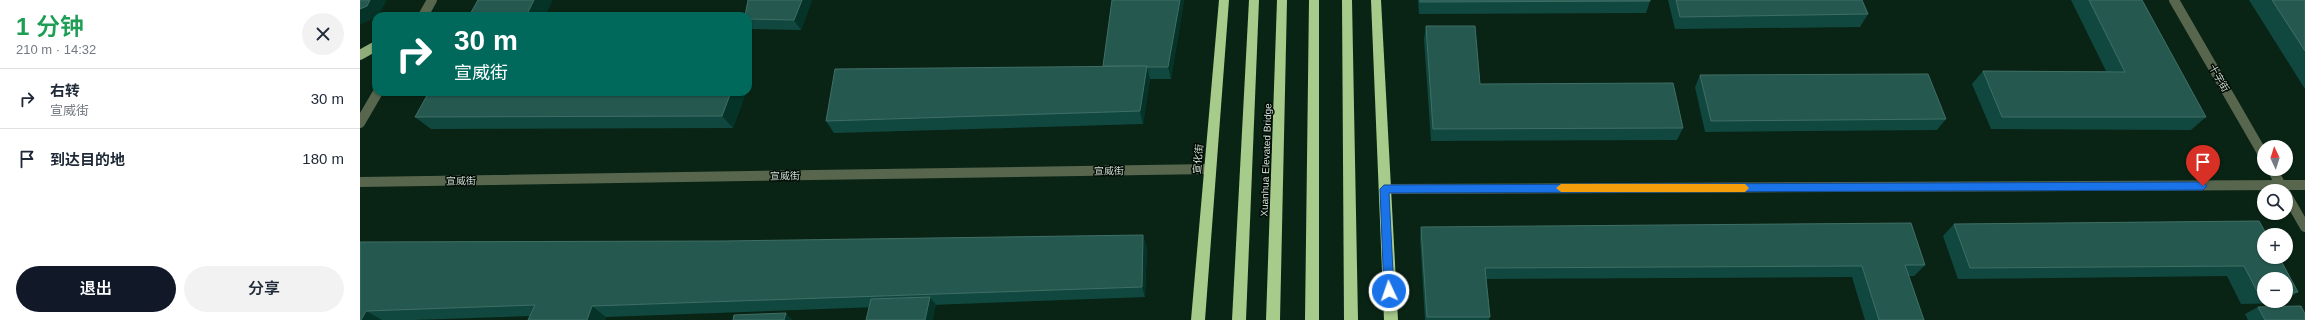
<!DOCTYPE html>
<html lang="zh">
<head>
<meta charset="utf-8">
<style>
	:root { --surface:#fff; --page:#f2f2f3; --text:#1f2937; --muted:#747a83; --line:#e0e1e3; --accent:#111827 }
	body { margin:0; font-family:Arial,"Noto Sans SC",sans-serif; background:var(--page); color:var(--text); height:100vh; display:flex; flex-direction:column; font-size:15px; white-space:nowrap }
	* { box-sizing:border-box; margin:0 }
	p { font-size:13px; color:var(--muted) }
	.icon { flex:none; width:22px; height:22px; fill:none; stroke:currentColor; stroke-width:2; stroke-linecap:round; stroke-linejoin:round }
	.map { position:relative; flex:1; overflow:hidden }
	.panel { display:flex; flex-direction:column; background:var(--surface); width:360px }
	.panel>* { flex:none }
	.guide { position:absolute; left:12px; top:12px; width:380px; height:84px; border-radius:12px; box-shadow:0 1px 3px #0004; background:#00695c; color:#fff; overflow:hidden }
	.needle { width:26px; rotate:356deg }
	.controls { position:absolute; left:1897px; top:140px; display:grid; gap:8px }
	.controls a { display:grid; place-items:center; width:36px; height:36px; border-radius:50%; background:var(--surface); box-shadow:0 1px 3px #0004; font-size:20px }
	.pin { position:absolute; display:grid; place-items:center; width:34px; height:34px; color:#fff; margin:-41px -17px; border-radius:50% 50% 50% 0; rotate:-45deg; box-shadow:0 0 4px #0007 }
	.pin .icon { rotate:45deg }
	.me { position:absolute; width:44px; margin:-22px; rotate:357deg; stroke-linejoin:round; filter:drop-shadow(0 0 3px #0008) }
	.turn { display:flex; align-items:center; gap:14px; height:84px; padding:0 16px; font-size:18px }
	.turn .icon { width:52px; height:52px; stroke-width:2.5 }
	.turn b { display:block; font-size:28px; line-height:34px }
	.round { display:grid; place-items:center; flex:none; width:42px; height:42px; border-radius:21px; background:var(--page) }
	.head { display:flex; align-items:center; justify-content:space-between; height:68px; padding:0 16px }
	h1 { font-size:24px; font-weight:600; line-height:30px; color:#1e9e55 }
	.action { display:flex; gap:8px; margin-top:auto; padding:8px 16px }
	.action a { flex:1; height:46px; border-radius:24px; background:var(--accent); color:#fff; font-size:16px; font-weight:600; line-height:46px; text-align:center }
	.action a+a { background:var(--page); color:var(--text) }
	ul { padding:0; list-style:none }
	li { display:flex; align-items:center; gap:12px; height:60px; padding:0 16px; border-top:1px solid var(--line) }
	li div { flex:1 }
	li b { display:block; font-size:15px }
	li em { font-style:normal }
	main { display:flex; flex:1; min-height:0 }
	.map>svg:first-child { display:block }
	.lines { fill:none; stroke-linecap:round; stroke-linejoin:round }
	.minor { stroke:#57664c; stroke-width:10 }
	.major { stroke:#90ae79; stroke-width:10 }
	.highway { fill:#a7cb8a; fill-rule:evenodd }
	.wall { fill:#104840 }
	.shaded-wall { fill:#053328 }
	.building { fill:#255950; stroke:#406e65 }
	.route { fill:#1a73e8; stroke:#114b97 }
	.slow { fill:#f59e0b }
	.labels { text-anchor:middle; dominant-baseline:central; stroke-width:3; stroke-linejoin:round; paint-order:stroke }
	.street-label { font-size:10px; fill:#cfdfd4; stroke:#030b05 }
</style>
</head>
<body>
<main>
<section class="panel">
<div class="head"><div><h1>1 分钟</h1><p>210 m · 14:32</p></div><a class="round"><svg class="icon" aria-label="close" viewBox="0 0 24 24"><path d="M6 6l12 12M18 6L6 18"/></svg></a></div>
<ul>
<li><svg class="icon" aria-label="right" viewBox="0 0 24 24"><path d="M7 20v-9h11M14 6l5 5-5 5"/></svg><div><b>右转</b><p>宣威街</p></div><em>30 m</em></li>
<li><svg class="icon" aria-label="arrive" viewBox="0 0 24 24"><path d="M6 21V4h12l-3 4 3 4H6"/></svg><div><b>到达目的地</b></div><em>180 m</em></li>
</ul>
<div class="action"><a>退出</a><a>分享</a></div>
</section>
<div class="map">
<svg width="1945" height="320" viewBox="0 0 1945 320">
	<rect width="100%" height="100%" fill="#092415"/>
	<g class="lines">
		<g class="minor">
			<polyline points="1814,0 1904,156"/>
			<polyline points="63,16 72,0"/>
			<polyline points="0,123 18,92"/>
			<polyline points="1912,169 1923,189"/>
			<polyline points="0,182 850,169"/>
			<polyline points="1024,189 1945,185"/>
			<polyline points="1926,194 1945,227"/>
		</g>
		<polyline class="major" points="0,55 16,46"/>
		<g class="highway">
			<polygon points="859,0 869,0 845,320 831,320"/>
			<polygon points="889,0 899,0 886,320 872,320"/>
			<polygon points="917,0 927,0 920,320 906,320"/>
			<polygon points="949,0 959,0 959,320 945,320"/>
			<polygon points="982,0 992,0 998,320 984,320"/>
			<polygon points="1011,0 1021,0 1038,320 1024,320"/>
		</g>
	</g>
	<g class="wall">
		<polygon points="452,0 441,30 391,29 388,24 388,16"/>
		<polygon points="752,0 824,0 811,79 790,79 783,124 474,133 466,121 743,66"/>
		<polygon points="1058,0 1290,0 1290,1 1286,13 1059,14"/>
		<polygon points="1308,0 1502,0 1508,14 1500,27 1315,29"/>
		<polygon points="1711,0 1782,0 1846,117 1831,130 1631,129 1612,84 1623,71 1746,71"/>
		<polygon points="1889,0 1945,0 1945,89"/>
		<polygon points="1066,26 1120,84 1323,128 1317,140 1071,141 1064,39"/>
		<polygon points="1340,75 1586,119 1577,130 1345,132 1335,87"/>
		<polygon points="386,92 373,128 71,129 55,117"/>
		<polygon points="1899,221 1938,292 1926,300 1926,279 1904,279 1904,301 1924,301 1920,303 1881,304 1867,276 1598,279 1583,236 1594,224"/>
		<polygon points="1061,227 1565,265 1554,276 1549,276 1564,320 1505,320 1492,277 1126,279 1130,317 1129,320 1065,320 1060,238"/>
		<polygon points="0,242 787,246 785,297 246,317 245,320 168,320 170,316 53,320 0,320"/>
		<polygon points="1898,307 1945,320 1888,320 1885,314"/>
	</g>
	<g class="shaded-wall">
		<polygon points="10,0 27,0 18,16 16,16 16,17 0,25 0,9"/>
		<polygon points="174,0 193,0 185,16 166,16"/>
		<polygon points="442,0 452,0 441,30 434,20"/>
		<polygon points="820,0 824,0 811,79 808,67"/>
		<polygon points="787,66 790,79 783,124 780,111"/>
		<polygon points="388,76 390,79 388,86"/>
		<polygon points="371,92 386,92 373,128 362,116"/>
		<polygon points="783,235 787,246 785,297 782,287"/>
		<polygon points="570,297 576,305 573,320 565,320"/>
		<polygon points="232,306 246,317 245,320 227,320"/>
		<polygon points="6,311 22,320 1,320"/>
		<polygon points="426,313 433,320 424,320"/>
	</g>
	<g class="building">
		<polygon points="0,0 10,0 7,6 0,9"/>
		<polygon points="118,0 174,0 166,16 109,16"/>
		<polygon points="388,0 442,0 434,20 388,19 388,16 385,16"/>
		<polygon points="752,0 820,0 808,67 787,67 787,66 743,66"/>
		<polygon points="1060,0 1290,0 1290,1 1060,2"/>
		<polygon points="1316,0 1502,0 1508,14 1320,17"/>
		<polygon points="1729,0 1782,0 1846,117 1642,117 1623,71 1765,72"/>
		<polygon points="1912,0 1945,0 1945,51"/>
		<polygon points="1066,26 1115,26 1120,84 1313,83 1323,128 1073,129"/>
		<polygon points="787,66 780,111 466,121 475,69"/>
		<polygon points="1568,74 1586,119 1351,121 1340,75"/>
		<polygon points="69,92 371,92 362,116 55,117"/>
		<polygon points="1899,221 1907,235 1904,235 1904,257 1919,257 1938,292 1926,293 1926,279 1904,279 1904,293 1898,293 1884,266 1610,268 1594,224"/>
		<polygon points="1551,223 1565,265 1545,265 1564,320 1519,320 1502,266 1125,268 1130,317 1067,317 1061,227"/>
		<polygon points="783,235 782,287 232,306 227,320 168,320 175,305 6,311 1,320 0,320 0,242 363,241"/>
		<polygon points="570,297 565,320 506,320 511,299"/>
		<polygon points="1941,306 1945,314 1945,320 1905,320 1898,307"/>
		<polygon points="426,313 424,320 373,320 374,315"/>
	</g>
	<polygon class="route" points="1843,182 1847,186 1843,190 1029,193 1034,291 1029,295 1024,291 1020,189 1024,185"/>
	<polygon class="slow" points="1201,184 1385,184 1389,188 1385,192 1201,192 1196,188"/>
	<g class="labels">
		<g class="street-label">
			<text transform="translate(1859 78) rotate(60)">十字街</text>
			<text transform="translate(838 159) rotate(-85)">宣化街</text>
			<text transform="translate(906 160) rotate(-88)">Xuanhua Elevated Bridge</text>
			<text transform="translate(749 171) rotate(-1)">宣威街</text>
			<text transform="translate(425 176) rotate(-1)">宣威街</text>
			<text transform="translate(101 181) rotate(-1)">宣威街</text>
		</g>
	</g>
</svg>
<div class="controls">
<a><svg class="needle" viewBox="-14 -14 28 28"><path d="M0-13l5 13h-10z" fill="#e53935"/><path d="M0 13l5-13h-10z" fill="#747a83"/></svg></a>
<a><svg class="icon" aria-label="search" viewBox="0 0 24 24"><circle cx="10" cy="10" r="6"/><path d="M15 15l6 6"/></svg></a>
<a>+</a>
<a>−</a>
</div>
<div class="pin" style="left:1843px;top:186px;background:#d93025"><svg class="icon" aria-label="arrive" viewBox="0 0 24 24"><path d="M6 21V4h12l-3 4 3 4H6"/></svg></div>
<svg class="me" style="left:1029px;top:291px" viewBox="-20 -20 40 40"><circle r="17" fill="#1a73e8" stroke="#fff" stroke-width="3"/><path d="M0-11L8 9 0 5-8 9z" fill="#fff"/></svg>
<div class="guide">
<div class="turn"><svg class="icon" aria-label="right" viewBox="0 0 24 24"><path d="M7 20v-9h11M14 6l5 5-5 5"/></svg><div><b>30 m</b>宣威街</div></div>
</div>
</div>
</main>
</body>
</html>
